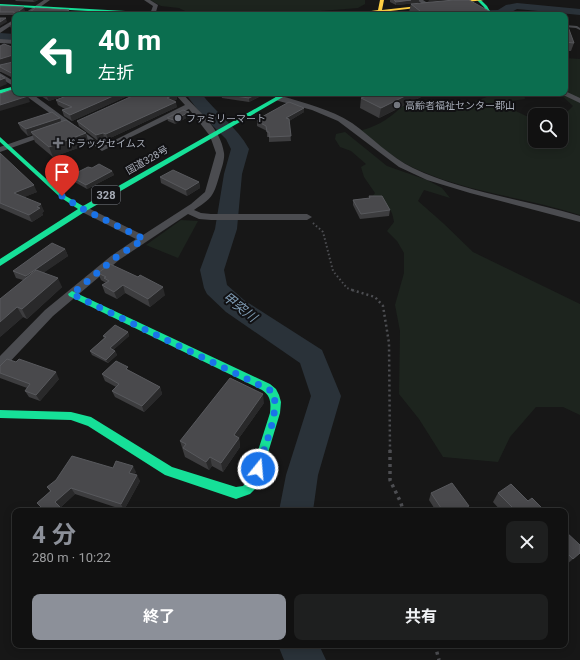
<!DOCTYPE html>
<html lang="ja">
<head>
<meta charset="utf-8">
<style>
	:root { --surface:#111; --page:#1e1f1f; --text:#f1f3f6; --muted:#9c9d9f; --line:#303131; --accent:#8c9099 }
	body { margin:0; font-family:Roboto,"Noto Sans JP",sans-serif; background:var(--page); color:var(--text); height:100vh; display:flex; flex-direction:column; font-size:15px; white-space:nowrap }
	* { box-sizing:border-box; margin:0 }
	p { font-size:13px; color:var(--muted) }
	.icon { flex:none; width:22px; height:22px; fill:none; stroke:currentColor; stroke-width:2; stroke-linecap:round; stroke-linejoin:round }
	.map { position:relative; flex:1; overflow:hidden }
	.panel { position:absolute; left:12px; top:508px; width:556px; height:140px; display:flex; flex-direction:column; background:var(--surface); border-radius:8px; box-shadow:0 2px 10px #0003,0 0 0 1px var(--line) }
	.panel>* { flex:none }
	.banner { position:absolute; left:12px; top:12px; width:556px; height:84px; border-radius:8px; box-shadow:0 2px 10px #0003,0 0 0 1px var(--line); background:#0b6e4f; color:#fff; overflow:hidden }
	.buttons { position:absolute; left:528px; top:108px; display:grid; gap:8px }
	.buttons a { display:grid; place-items:center; width:40px; height:40px; border-radius:8px; background:var(--surface); box-shadow:0 2px 10px #0003,0 0 0 1px var(--line); font-size:20px }
	.pin { position:absolute; display:grid; place-items:center; width:34px; height:34px; color:#fff; margin:-41px -17px; border-radius:50% 50% 50% 0; rotate:-45deg; box-shadow:0 0 4px #0007 }
	.pin .icon { rotate:45deg }
	.me { position:absolute; width:44px; margin:-22px; rotate:17deg; stroke-linejoin:round; filter:drop-shadow(0 0 3px #0008) }
	.turn { display:flex; align-items:center; gap:14px; height:84px; padding:0 20px; font-size:18px }
	.turn .icon { width:52px; height:52px; stroke-width:2.5 }
	.turn b { display:block; font-size:28px; line-height:34px }
	.round { display:grid; place-items:center; flex:none; width:42px; height:42px; border-radius:8px; background:var(--page) }
	.headline { display:flex; align-items:center; justify-content:space-between; height:68px; padding:0 20px }
	h1 { font-size:24px; font-weight:700; line-height:30px; color:var(--accent) }
	.primary-button { display:flex; gap:8px; margin-top:auto; padding:8px 20px }
	.primary-button a { flex:1; height:46px; border-radius:8px; background:var(--accent); color:#fff; font-size:16px; font-weight:700; line-height:46px; text-align:center }
	.primary-button a+a { background:var(--page); color:var(--text) }
	.map>svg:first-child { display:block }
	.green { fill:#1d241e }
	.lines { fill:none; stroke-linecap:round; stroke-linejoin:round }
	.river { fill:#2a3239; fill-rule:evenodd }
	.path-far2 { stroke:#4d4e52; stroke-width:2; stroke-dasharray:1.5 2.5; stroke-linecap:butt }
	.path-far1 { stroke:#4d4e52; stroke-width:2.5; stroke-dasharray:2 3; stroke-linecap:butt }
	.path { stroke:#4d4e52; stroke-width:3.5; stroke-dasharray:3 4; stroke-linecap:butt }
	.lane { fill:#4b4c50; fill-rule:evenodd }
	.street { fill:#4b4c50; fill-rule:evenodd }
	.fast { fill:#16e098; fill-rule:evenodd }
	.slow { fill:#ffcf43; fill-rule:evenodd }
	.wall { fill:#3d3d3f }
	.shaded-wall { fill:#29292a }
	.building { fill:#49494c; stroke:#58595d }
	.route { stroke:#1a73e8; stroke-width:7; stroke-dasharray:0 12.6 }
	.poi-dot { fill:#757880; stroke:#111113; stroke-width:1.5 }
	.labels { text-anchor:middle; dominant-baseline:central; stroke-width:4; stroke-linejoin:round; paint-order:stroke }
	.far-poi-label { font-size:10px; fill:#a8adb8; stroke:#111113; text-anchor:start }
	.far-street-label { font-size:10px; fill:#a8adb8; stroke:#111113 }
	.shield { fill:#111113; stroke:#7b7e86; stroke-width:1 }
	.shield-label { font-size:11px; font-weight:bold; fill:#a8adb8 }
	.water-label { font-size:13px; font-style:italic; fill:#7f9bb3; stroke:#111113 }
</style>
</head>
<body>
<div class="map">
<svg width="580" height="660" viewBox="0 0 580 660">
	<rect width="100%" height="100%" fill="#171717"/>
	<g class="green">
		<polygon points="150,0 365,0 365,4 358,8 271,15 185,11 179,8 161,6"/>
		<path d="M565 58 580 59V215C522 196 459 192 404 163 389 154 374 141 359 131 379 126 388 119 403 106L441 112 458 108 497 93H524L525 99 498 103 535 120V141H561V115H559L567 112 573 106 559 93H565Z"/>
		<path d="M345 132 387 166 427 180 442 188 450 198 424 190 418 201 443 223 473 252 580 304V415L563 407H536L510 437 498 462 443 457 419 419 399 394 400 331 395 305 404 273V253L397 241 387 231 394 222C392 206 385 204 371 198L375 193 364 177 361 167 366 164 351 151 340 147 335 139 336 134Z"/>
		<polygon points="181,220 198,221 178,258 146,245"/>
	</g>
	<g class="lines">
		<g class="river">
			<polygon points="517,3 580,9 580,15 517,9 506,15 428,15 430,13 434,12 498,10 506,5"/>
			<polygon points="0,33 15,34 15,42 0,41"/>
			<path d="M185 93H201C216 113 237 127 249 149L242 174 237 229 224 270 227 285 244 300 322 350 341 396 318 475 313 511H279L286 475 311 396 300 363 226 312 207 294 204 288 200 270 215 229 224 174 231 149 226 139 200 113Z"/>
			<polygon points="278,645 319,645 326,660 284,660"/>
		</g>
		<polyline class="path-far2" points="313,223 323,232 333,271 347,288 355,291"/>
		<polyline class="path-far1" points="352,290 375,297 383,306 389,343 390,451"/>
		<g class="path">
			<polyline points="390,450 390,480 401,503 403,511"/>
			<polyline points="435,645 439,660"/>
		</g>
		<polygon class="lane" points="565,25 577,26 580,28 580,30 576,28 565,27"/>
		<g class="street">
			<polygon points="44,0 50,0 29,15 22,15"/>
			<polygon points="144,0 150,0 158,5 155,15 150,14 153,6"/>
			<polygon points="417,0 423,0 432,6 427,7"/>
			<polygon points="15,19 15,23 0,33 0,28"/>
			<polygon points="0,39 15,40 15,44 0,43"/>
			<polygon points="0,73 15,82 15,87 0,78"/>
			<polygon points="565,91 580,98 580,103 559,93 565,93"/>
			<path d="M22 93H31L103 146 185 105 174 93H182C197 110 221 128 224 153 225 160 221 170 219 177 213 197 212 198 194 210L201 213 211 214H307L312 217 307 220H211L199 219 188 214 119 260 53 316 4 368 0 369V356L45 310 111 256 136 239 80 211 78 209 80 207H86L143 235 191 204 205 192 216 153 210 136 189 109 102 151Z"/>
			<path d="M275 96H281C305 103 330 109 352 123 372 137 390 157 413 168 465 193 525 199 580 216V222L470 193 427 180 399 167 338 121 312 110 275 100Z"/>
			<polygon points="46,131 49,131 53,133 0,152 0,147"/>
		</g>
		<g class="fast">
			<polygon points="477,0 481,0 487,6 492,15 488,15 484,7"/>
			<polygon points="0,4 179,14 181,15 158,15 0,6"/>
			<polygon points="15,86 15,90 0,94 0,90"/>
			<polygon points="283,93 290,93 86,211 0,266 0,259 78,209 60,197 0,142 0,137 64,195 83,206"/>
			<path d="M72 291 270 384 276 389 279 395 281 402 280 413 258 486 250 494 236 499 165 475 88 426 71 420 0 418V410L71 412 91 417 172 467 236 487 243 486 249 479 270 413C271 403 271 396 262 390L69 296 68 294Z"/>
		</g>
		<polygon class="slow" points="380,0 384,0 382,10 472,0 484,0 382,12 381,15 377,15 377,13 344,15 378,10"/>
	</g>
	<g class="wall">
		<polygon points="15,0 38,0 34,2 16,1"/>
		<polygon points="390,0 419,0 418,3 396,5 390,2"/>
		<polygon points="411,4 496,15 413,15 409,12"/>
		<polygon points="0,6 25,11 23,13 70,13 15,15 0,15"/>
		<polygon points="15,20 15,28 11,28 9,24"/>
		<polygon points="565,24 574,43 571,51 565,51"/>
		<polygon points="0,46 15,48 15,79 1,72 0,72 0,65 13,62 14,61 0,65"/>
		<polygon points="36,93 72,93 49,101"/>
		<polygon points="74,93 134,93 72,121 64,116 62,110 65,109 58,105 56,100"/>
		<polygon points="371,93 429,93 379,118 360,108 361,98 371,95"/>
		<polygon points="176,94 177,99 174,101 177,107 108,139 104,138 98,141 79,126 77,121"/>
		<polygon points="221,94 265,94 249,102 222,98"/>
		<polygon points="304,108 304,112 289,121 291,141 269,142 269,137 267,137 267,131 257,126 257,121 260,119 260,118"/>
		<polygon points="190,116 175,124 168,121 167,118"/>
		<polygon points="60,118 61,122 89,144 53,157 35,142 32,134 28,136 21,129 18,123"/>
		<polygon points="0,153 37,192 24,197 44,211 42,213 43,215 32,222 0,208"/>
		<polygon points="92,168 112,171 114,175 87,189 71,180 70,176"/>
		<polygon points="160,177 199,182 200,188 187,196 161,183"/>
		<polygon points="369,196 390,210 389,216 360,219 353,205 353,200 369,198"/>
		<polygon points="65,249 68,256 44,272 62,287 27,319 23,317 0,337 23,280 16,278 13,271"/>
		<polygon points="98,273 165,295 150,307 125,293 117,299 105,293 102,285 106,283 101,280"/>
		<polygon points="128,332 129,336 113,350 115,351 117,355 108,363 92,355 90,351 104,338 103,336"/>
		<polygon points="0,366 59,379 40,401 29,397 25,391 27,388 0,378"/>
		<polygon points="130,371 160,387 162,394 144,412 115,397 112,391 116,387 105,381 102,374"/>
		<polygon points="264,403 239,438 240,447 223,472 212,466 209,470 185,457 180,441"/>
		<polygon points="113,468 136,472 134,474 140,481 124,510 75,494 61,507 64,511 45,511 37,503 50,491 47,487"/>
		<polygon points="431,493 466,511 436,511 429,500"/>
		<polygon points="498,493 528,501 545,511 501,511 493,502"/>
		<polygon points="565,531 573,559 565,566"/>
	</g>
	<g class="shaded-wall">
		<polygon points="33,0 38,0 34,2"/>
		<polygon points="411,0 419,0 418,3 396,5 396,2"/>
		<polygon points="429,0 444,0 428,2"/>
		<polygon points="24,7 25,11 21,15 19,11"/>
		<polygon points="69,10 70,13 64,13"/>
		<polygon points="6,18 7,22 0,26 0,22"/>
		<polygon points="13,55 15,61 0,65 0,59"/>
		<polygon points="5,78 7,84 0,87 0,80"/>
		<polygon points="53,93 72,93 49,101 46,95"/>
		<polygon points="120,93 134,93 72,121 70,115"/>
		<polygon points="259,93 265,94 249,102 249,98"/>
		<polygon points="411,93 429,93 379,118 381,108"/>
		<polygon points="176,94 177,99 168,104 167,98"/>
		<polygon points="28,96 30,102 0,111 0,105"/>
		<polygon points="176,102 177,107 108,139 106,134"/>
		<polygon points="304,108 304,112 286,123 286,118"/>
		<polygon points="189,112 190,116 175,124 174,120"/>
		<polygon points="60,118 62,124 31,132 32,134 28,136 26,129"/>
		<polygon points="86,133 89,144 53,157 49,147"/>
		<polygon points="103,133 104,138 98,141 96,135"/>
		<polygon points="112,171 114,175 87,189 86,185"/>
		<polygon points="199,182 200,188 187,196 186,190"/>
		<polygon points="34,185 37,192 17,200 14,193"/>
		<polygon points="41,204 44,211 42,213 43,215 32,222 29,215 37,207"/>
		<polygon points="65,249 68,256 29,283 26,276"/>
		<polygon points="58,278 62,287 27,319 22,309"/>
		<polygon points="123,285 125,293 117,299 114,292"/>
		<polygon points="163,287 165,295 150,307 148,299"/>
		<polygon points="17,307 23,317 0,337 0,322"/>
		<polygon points="128,332 129,336 111,352 110,348"/>
		<polygon points="115,351 117,355 108,363 106,360"/>
		<polygon points="56,372 59,379 40,401 36,395"/>
		<polygon points="160,387 162,394 144,412 142,406"/>
		<polygon points="263,394 264,403 239,438 240,447 223,472 221,463 234,435"/>
		<polygon points="210,457 212,466 209,470 206,462"/>
		<polygon points="133,466 136,472 132,479 129,473"/>
		<polygon points="137,475 140,481 124,510 121,504"/>
		<polygon points="71,488 75,494 61,507 64,511 55,511 55,502"/>
		<polygon points="469,506 466,511 460,511"/>
	</g>
	<g class="building">
		<polygon points="394,0 411,0 396,2"/>
		<polygon points="454,0 469,0 496,15 425,15 411,4"/>
		<polygon points="0,6 24,7 19,11 21,13 29,13 35,8 69,10 64,13 96,15 15,15 15,18 14,12 0,12"/>
		<polygon points="110,14 144,15 108,15"/>
		<polygon points="0,18 6,18 0,22"/>
		<polygon points="15,20 15,25 9,24"/>
		<polygon points="565,24 567,24 574,43 565,42"/>
		<polygon points="4,44 15,48 15,75 0,67 0,65 13,62 14,56 13,55 0,59 0,46"/>
		<polygon points="0,75 5,78 0,80"/>
		<polygon points="15,89 15,93 25,93 28,96 0,105 0,94"/>
		<polygon points="43,93 53,93 46,95"/>
		<polygon points="74,93 120,93 70,115 62,110 72,107 56,100"/>
		<polygon points="139,93 174,93 176,94 167,98 176,102 106,134 103,133 96,135 77,121"/>
		<polygon points="223,93 259,93 249,98 221,94"/>
		<polygon points="375,93 411,93 381,108 361,98"/>
		<polygon points="289,102 304,108 286,118 289,119 291,136 269,137 269,132 267,132 266,126 257,121 262,118 260,118"/>
		<polygon points="183,110 189,112 174,120 167,118"/>
		<polygon points="52,112 60,118 26,129 18,123"/>
		<polygon points="66,120 86,133 49,147 31,132"/>
		<polygon points="0,153 34,185 14,193 41,204 37,207 40,208 29,215 0,203"/>
		<polygon points="99,164 112,171 86,185 70,176 88,167 92,168"/>
		<polygon points="173,170 199,182 186,190 160,177"/>
		<polygon points="369,196 382,196 390,210 361,214 353,200 370,198"/>
		<polygon points="52,243 65,249 26,276 13,271"/>
		<polygon points="110,264 138,277 140,275 163,287 148,299 123,285 114,292 102,285 109,281 104,278 106,277 98,273"/>
		<polygon points="36,270 58,278 22,309 17,307 0,322 0,299"/>
		<polygon points="115,325 128,332 110,348 115,351 106,360 90,351 106,337 103,336"/>
		<polygon points="7,359 16,362 19,359 56,372 36,395 25,391 30,384 0,373 0,366"/>
		<polygon points="116,361 128,367 126,369 160,387 142,406 112,391 119,384 102,374"/>
		<polygon points="230,378 263,394 234,435 239,438 221,463 210,457 206,462 183,448 186,444 180,441"/>
		<polygon points="72,456 113,468 116,461 133,466 129,473 137,475 121,504 71,488 55,502 60,507 55,511 45,511 37,503 51,491 47,487 56,480"/>
		<polygon points="452,483 469,506 460,511 443,511 431,493"/>
		<polygon points="511,484 528,501 532,498 545,511 516,511 498,493"/>
		<polygon points="565,531 580,545 580,553 573,559 565,551"/>
	</g>
	<g class="lines">
		<path class="route" d="M62 196 83 209 144 239 115 258 72 294 272 391C282 408 263 450 258 469"/>
	</g>
	<g class="poi-dot">
		<circle cx="397" cy="105" r="4"/>
		<circle cx="178" cy="118" r="4"/>
		<path d="M56 137h4v4h4v4h-4v4h-4v-4h-4v-4h4z"/>
	</g>
	<g class="labels">
		<g class="far-poi-label">
			<text x="405" y="105">高齢者福祉センター郡山</text>
			<text x="186" y="118">ファミリーマート</text>
			<text x="66" y="143">ドラッグセイムス</text>
		</g>
		<g class="far-street-label">
			<text transform="translate(147 160) rotate(-30)">国道328号</text>
		</g>
		<rect class="shield" x="92" y="186" width="28" height="18" rx="3"/>
		<g class="shield-label">
			<text x="106" y="195">328</text>
		</g>
		<g class="water-label">
			<text transform="translate(240 307) rotate(38)">甲突川</text>
		</g>
	</g>
</svg>
<div class="buttons">
<a><svg class="icon" aria-label="search" viewBox="0 0 24 24"><circle cx="10" cy="10" r="6"/><path d="M15 15l6 6"/></svg></a>
</div>
<div class="pin" style="left:62px;top:196px;background:#d93025"><svg class="icon" aria-label="arrive" viewBox="0 0 24 24"><path d="M6 21V4h12l-3 4 3 4H6"/></svg></div>
<svg class="me" style="left:258px;top:469px" viewBox="-20 -20 40 40"><circle r="17" fill="#1a73e8" stroke="#fff" stroke-width="3"/><path d="M0-11L8 9 0 5-8 9z" fill="#fff"/></svg>
<div class="banner">
<div class="turn"><svg class="icon" aria-label="left" viewBox="0 0 24 24"><path d="M17 20v-9H6M10 6l-5 5 5 5"/></svg><div><b>40 m</b>左折</div></div>
</div>
<section class="panel">
<div class="headline"><div><h1>4 分</h1><p>280 m · 10:22</p></div><a class="round"><svg class="icon" aria-label="close" viewBox="0 0 24 24"><path d="M6 6l12 12M18 6L6 18"/></svg></a></div>
<div class="primary-button"><a>終了</a><a>共有</a></div>
</section>
</div>
</body>
</html>
